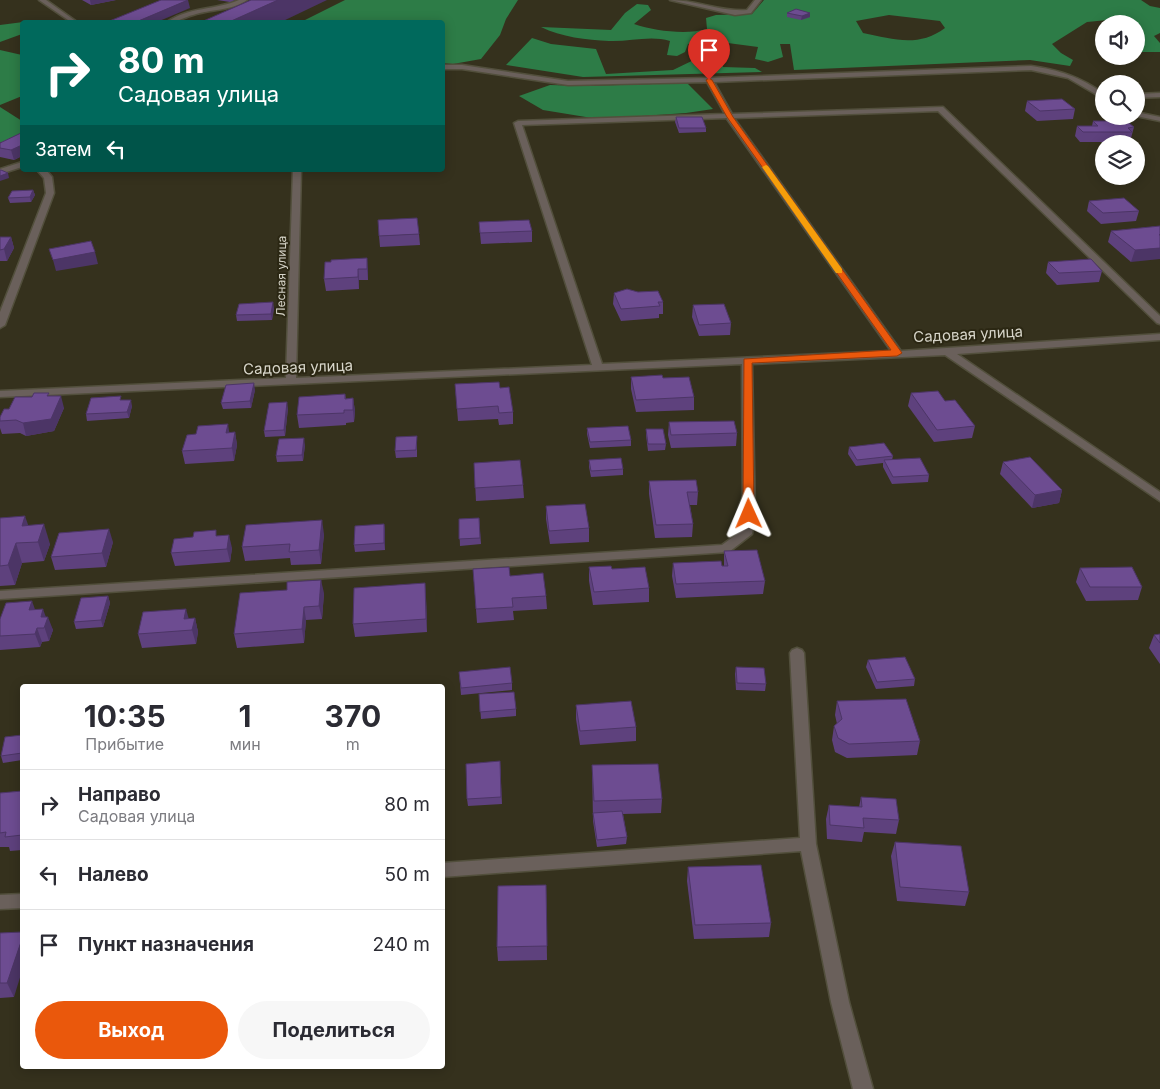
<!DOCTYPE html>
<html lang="ru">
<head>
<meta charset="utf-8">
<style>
	:root { --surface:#fff; --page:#f7f7f7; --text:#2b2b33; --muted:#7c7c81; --line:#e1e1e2; --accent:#ea580c }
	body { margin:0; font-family:Inter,sans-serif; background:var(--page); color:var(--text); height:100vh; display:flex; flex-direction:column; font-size:19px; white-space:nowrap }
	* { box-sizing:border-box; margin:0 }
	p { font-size:16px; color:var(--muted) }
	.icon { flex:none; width:28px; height:28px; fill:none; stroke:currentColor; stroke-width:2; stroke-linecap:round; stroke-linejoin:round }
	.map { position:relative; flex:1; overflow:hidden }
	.sheet { position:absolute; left:20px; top:684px; width:425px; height:385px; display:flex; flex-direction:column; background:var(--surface); border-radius:5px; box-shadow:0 2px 12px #0003 }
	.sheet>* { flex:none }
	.hud { position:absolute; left:20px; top:20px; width:425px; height:152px; border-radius:5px; box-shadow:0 2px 12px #0003; background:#00695c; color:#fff; overflow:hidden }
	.buttons { position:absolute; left:1095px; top:15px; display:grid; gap:10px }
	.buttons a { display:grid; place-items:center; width:50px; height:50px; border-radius:50%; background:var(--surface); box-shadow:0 2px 12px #0003; font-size:25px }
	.pin { position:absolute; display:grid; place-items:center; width:42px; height:42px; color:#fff; margin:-51px -21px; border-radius:50% 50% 50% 0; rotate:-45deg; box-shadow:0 0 5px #0007 }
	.pin .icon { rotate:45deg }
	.me { position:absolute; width:55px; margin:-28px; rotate:359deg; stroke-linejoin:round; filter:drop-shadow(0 0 4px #0008) }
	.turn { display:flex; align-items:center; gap:18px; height:105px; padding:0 15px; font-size:22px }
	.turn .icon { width:65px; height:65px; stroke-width:2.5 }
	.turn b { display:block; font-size:35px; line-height:42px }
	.then { display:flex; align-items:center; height:48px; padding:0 15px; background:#0003; gap:10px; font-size:19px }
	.eta { display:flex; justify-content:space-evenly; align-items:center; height:85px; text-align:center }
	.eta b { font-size:30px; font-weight:700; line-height:35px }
	.primary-button { display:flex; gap:10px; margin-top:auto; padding:10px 15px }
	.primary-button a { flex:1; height:58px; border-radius:30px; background:var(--accent); color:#fff; font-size:20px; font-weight:700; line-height:58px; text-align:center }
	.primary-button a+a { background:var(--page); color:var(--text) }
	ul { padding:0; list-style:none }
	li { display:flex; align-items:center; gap:15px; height:70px; padding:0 15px; border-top:1px solid var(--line) }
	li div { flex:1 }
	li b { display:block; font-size:19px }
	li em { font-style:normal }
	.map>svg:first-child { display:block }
	.forest { fill:#2d7c47; fill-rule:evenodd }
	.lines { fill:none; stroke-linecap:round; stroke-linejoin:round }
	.minor-casing { stroke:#524f3c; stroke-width:3 }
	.minor { fill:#6a605b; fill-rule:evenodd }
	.wall { fill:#5e417d }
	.shaded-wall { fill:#4c3566 }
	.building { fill:#6d4c91; stroke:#4c3566 }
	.route { fill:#ea580c; stroke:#983908 }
	.slow { fill:#f59e0b }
	.labels { text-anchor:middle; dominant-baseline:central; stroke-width:4; stroke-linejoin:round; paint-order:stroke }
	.far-street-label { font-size:12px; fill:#d7d5c9; stroke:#2b2713 }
	.street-label { font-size:15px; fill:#d7d5c9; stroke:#2b2713 }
</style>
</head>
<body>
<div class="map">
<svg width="1160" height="1089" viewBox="0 0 1160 1089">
	<rect width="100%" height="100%" fill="#35311d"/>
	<g class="forest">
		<polygon points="345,0 518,0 506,19 500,35 481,59 453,64 443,63 442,22 301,22"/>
		<path d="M764 0H1141L1150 6 1160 8V33L1154 36 1160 43V52H1138L1136 48V24H1122L1118 19 1087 22 1052 44 1061 53 1073 60 1070 66 1030 60 794 70 790 44H780L783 57 768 62 755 59 758 47 705 40 688 44 685 52 677 56 667 55 670 41C650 35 629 42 609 41 587 40 561 37 541 27L611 30 625 13 637 4 648 5 651 10 634 24C655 31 686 35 707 29L706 18 716 15 752 14ZM889 15 940 21 945 28C918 48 893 39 863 33L856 21Z"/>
		<polygon points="31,21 33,22 22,22 22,34 0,42 0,25"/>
		<polygon points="532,38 551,44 596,49 606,74 673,70 702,56 721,55 723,67 755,68 762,72 583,77 506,65"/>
		<polygon points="0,50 22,55 22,96 0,105"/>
		<polygon points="687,83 713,109 686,113 598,119 543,110 519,96 550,85 586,86"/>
		<polygon points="0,107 22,121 22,142 16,144 0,142"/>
	</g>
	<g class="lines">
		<defs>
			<g id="minor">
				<polygon points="39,0 46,0 77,22 71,22"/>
				<path d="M239 0H247C231 11 211 9 193 15 184 17 177 23 167 22 188 7 216 10 239 0Z"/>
				<path d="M670 0C696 0 721 12 747 10L755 0H761L751 13 735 15Z"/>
				<path d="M442 65H462L568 81 709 78 1031 66C1059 70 1081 77 1104 94V99L1068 78 1031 70 714 82 732 114 943 107 1160 316V324L1157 323 938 111 734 118 901 351 1160 334V340L957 354 1160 492V501L945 355 752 364 755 514 752 534 729 552 0 599V591L722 545 740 532 743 514 742 364 0 397V391L286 378 293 170H301L296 378 592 365 514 123 518 121 725 114 707 82 568 85 462 69H442ZM727 118V119L891 351 602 364 522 125Z"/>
				<polygon points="1160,93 1160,97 1136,98 1136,94"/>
				<polygon points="1136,112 1160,117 1160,121 1136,116"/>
				<polygon points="22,162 22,167 0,174 0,169"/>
				<polygon points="37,170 46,170 52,177 54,193 5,325 0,328 0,312 46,193 44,178"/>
				<polygon points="797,648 802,650 804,653 816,844 849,1002 873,1089 853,1089 831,1002 801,851 442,877 442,863 800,838 790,653 792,650"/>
				<polygon points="22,894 22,908 0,909 0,895"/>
			</g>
		</defs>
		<use href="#minor" class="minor-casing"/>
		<use href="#minor" class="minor"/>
	</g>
	<g class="wall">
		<polygon points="82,0 116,0 91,5"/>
		<polygon points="217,0 235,0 230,2"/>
		<polygon points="787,13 810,17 801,20 787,17"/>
		<polygon points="1027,101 1075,109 1073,119 1037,121 1025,111"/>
		<polygon points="676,117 706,128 706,132 679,133 675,122"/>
		<polygon points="1093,121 1119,123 1134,127 1130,142 1080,142 1075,136 1077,126 1092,126"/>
		<polygon points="22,134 22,156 14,160 0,157 0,143"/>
		<polygon points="33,190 35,195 31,202 10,203 8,198"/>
		<polygon points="1089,201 1139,211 1136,221 1101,224 1087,211"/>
		<polygon points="479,222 532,231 532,242 481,244"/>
		<polygon points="1160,226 1131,262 1108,242 1111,231"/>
		<polygon points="419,234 420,245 380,247 379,236"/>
		<polygon points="0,237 11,237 14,248 7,261 0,261"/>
		<polygon points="331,262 368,269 368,280 359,280 359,289 326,291 324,279"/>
		<polygon points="1048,262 1102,271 1099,282 1057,285 1046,273"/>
		<polygon points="614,293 663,302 663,314 659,314 659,318 621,321 613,304"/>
		<polygon points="693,305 731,323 730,335 699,336 692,317"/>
		<polygon points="274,308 272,320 237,321 236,315"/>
		<polygon points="631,377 694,397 694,410 636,412 631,389"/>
		<polygon points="455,384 500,388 513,412 513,424 499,425 498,419 458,421"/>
		<polygon points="255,390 251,408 223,409 221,403"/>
		<polygon points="911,393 945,401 975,426 972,438 934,442 908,406"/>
		<polygon points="345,394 346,399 353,398 355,411 354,422 346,423 346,425 299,428 297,415"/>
		<polygon points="50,396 64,408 54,431 26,436 20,433 2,434 0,428 0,417 9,409"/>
		<polygon points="122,400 132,406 129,418 87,421 86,414"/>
		<polygon points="288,408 285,436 265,437 264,431"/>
		<polygon points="669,422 737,433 736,446 671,448 668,435"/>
		<polygon points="587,428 631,440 631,446 590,448 587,434"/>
		<polygon points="646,429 666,444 665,450 648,451 646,435"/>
		<polygon points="235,432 237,445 234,461 185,464 182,451 230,433"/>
		<polygon points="417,436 417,457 396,458 395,451"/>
		<polygon points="305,445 303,461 277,462 276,456"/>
		<polygon points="849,447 893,456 892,460 929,475 928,482 892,484 883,467 883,463 856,466 848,454"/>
		<polygon points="589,460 623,469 623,475 591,477 589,467"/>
		<polygon points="1003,462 1062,490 1059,503 1032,508 1000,474"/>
		<polygon points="474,463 523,485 524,498 476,501"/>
		<polygon points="649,481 698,492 697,505 690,505 693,524 692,537 655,538 649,494"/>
		<polygon points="546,506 589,528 589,542 550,544 546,519"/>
		<polygon points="0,518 28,525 50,544 44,561 22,563 15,585 0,586"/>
		<polygon points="479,518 481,544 460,546 459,519"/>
		<polygon points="384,524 385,531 385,550 355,552 354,545"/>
		<polygon points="324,534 321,564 291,565 290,558 245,561 242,547"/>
		<polygon points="218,536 232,548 230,562 175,566 171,553"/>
		<polygon points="113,542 106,567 55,570 51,557"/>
		<polygon points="724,551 765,581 763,594 676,598 672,576 673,563 724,566"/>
		<polygon points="589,567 612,569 649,588 649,602 593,605 589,581"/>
		<polygon points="1080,568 1142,587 1138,600 1086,601 1076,582"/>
		<polygon points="473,569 510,576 546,596 547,609 513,611 514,620 477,623"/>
		<polygon points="324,593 322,619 306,620 304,643 237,648 234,634"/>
		<polygon points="108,596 110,603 103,627 76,629 74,622"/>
		<polygon points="426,597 427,632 355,637 353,624"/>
		<polygon points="35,610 46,617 53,630 49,641 42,642 40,647 0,650 0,619"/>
		<polygon points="195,618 198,632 196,644 142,648 138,634 189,619"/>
		<polygon points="1160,634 1160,664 1149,648 1154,635"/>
		<polygon points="868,660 915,679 914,686 876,689 866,667"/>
		<polygon points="736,667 766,684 765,691 736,690 735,674"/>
		<polygon points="459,672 512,683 512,690 461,695"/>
		<polygon points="479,694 516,709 516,716 481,719"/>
		<polygon points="837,701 920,741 917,755 847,758 835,752 832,740 834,726 837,724 835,715"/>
		<polygon points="576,705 636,727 636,741 580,745 576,719"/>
		<polygon points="22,735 22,760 3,763 1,756"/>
		<polygon points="500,761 502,804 468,806 467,799"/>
		<polygon points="592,765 662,799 661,813 623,814 627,837 626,844 597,847 593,821"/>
		<polygon points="22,791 22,850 10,851 9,847 0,847 0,793"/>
		<polygon points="861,797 899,820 896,834 864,832 862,842 827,839 826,819 829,805 859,807"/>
		<polygon points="895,842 969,892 965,906 897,901 891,856"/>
		<polygon points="688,867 771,923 769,937 694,939 687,881"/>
		<polygon points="546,885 547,960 498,961 497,947"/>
		<polygon points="0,933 14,997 0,998"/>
	</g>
	<g class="shaded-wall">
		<polygon points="90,0 116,0 91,5"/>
		<polygon points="188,0 190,8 157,22 136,22"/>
		<polygon points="278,0 327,0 281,22 229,22"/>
		<polygon points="810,13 810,17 801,20 802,16"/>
		<polygon points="22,145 22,156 14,160 11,150"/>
		<polygon points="8,173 9,178 0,181 0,176"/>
		<polygon points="33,190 35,195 31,202 30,197"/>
		<polygon points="11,237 14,248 7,261 4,249"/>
		<polygon points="1160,248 1160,259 1131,262 1135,250"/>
		<polygon points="95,252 98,264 56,271 53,260"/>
		<polygon points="367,258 368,269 368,280 367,269"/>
		<polygon points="358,269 359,280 359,289 358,277"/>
		<polygon points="273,302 274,308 272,320 271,314"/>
		<polygon points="254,383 255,390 251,408 250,401"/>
		<polygon points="61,396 64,408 54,431 26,436 23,423"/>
		<polygon points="353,398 355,411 354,422 353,410"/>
		<polygon points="131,400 132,406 129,418 127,412"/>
		<polygon points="287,402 288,408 285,436 284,430"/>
		<polygon points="228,424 230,437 226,433"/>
		<polygon points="235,432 237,445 234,461 232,448"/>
		<polygon points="304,438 305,445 303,461 302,455"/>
		<polygon points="1062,490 1059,503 1032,508 1035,495"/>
		<polygon points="25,516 32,536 22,526"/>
		<polygon points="322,520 324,534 321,564 319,550"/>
		<polygon points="44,524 50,544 44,561 38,542"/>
		<polygon points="384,524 385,531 385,550 384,543"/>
		<polygon points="109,529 113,542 106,567 102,553"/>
		<polygon points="229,535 232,548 230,562 227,549"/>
		<polygon points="16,543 22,563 15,585 8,565"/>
		<polygon points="321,580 324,593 322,619 319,606"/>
		<polygon points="425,583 426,597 427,632 426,619"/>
		<polygon points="108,596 110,603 103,627 101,620"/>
		<polygon points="32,601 37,615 29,610"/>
		<polygon points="304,607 306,620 304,643 302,629"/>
		<polygon points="43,609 47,620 48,617 53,630 49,641 41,617"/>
		<polygon points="186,609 190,623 184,619"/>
		<polygon points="195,618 198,632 196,644 192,630"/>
		<polygon points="37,628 42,642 40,647 35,634"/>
		<polygon points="22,939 22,971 14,997 7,983"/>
	</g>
	<g class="building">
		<polygon points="161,0 188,0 136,22 107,22"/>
		<polygon points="251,0 278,0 229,22 201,22"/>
		<polygon points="796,9 810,13 802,16 787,13"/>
		<polygon points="1062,99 1075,109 1040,111 1027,101"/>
		<polygon points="676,117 702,117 706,128 679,128"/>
		<polygon points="1093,121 1118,121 1119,123 1129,123 1134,127 1128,128 1132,132 1083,132 1077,126 1098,126"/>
		<polygon points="21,133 22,134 22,145 11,150 0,148 0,143"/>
		<polygon points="0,170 1,170 8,173 0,176"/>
		<polygon points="33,190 30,197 8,198 12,191"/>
		<polygon points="1124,198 1139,211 1103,213 1089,201"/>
		<polygon points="417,218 419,234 379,236 378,220"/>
		<polygon points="529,220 532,231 480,233 479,222"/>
		<polygon points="1160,226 1160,234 1159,235 1160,235 1160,248 1135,250 1111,231"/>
		<polygon points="0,237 11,237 4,249 0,250"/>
		<polygon points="91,241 95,252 53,260 49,249"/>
		<polygon points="367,258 367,269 358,269 358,277 324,279 325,262 331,262 331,260"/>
		<polygon points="1091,259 1102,271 1059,273 1048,262"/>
		<polygon points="627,289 638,292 658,291 663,302 658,302 660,306 621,309 614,293"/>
		<polygon points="273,302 271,314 236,315 239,304"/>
		<polygon points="724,304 731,323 699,325 693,305"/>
		<polygon points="662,375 663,378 689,377 694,397 636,400 631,377"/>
		<polygon points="499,382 500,388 509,387 513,412 499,413 498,406 457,409 455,384"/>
		<polygon points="254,383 250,401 221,403 226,385"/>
		<polygon points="938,391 945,401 955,400 975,426 937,430 911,393"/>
		<polygon points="34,393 49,393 47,396 61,396 51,419 23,423 16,420 0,421 0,417 4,409 9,409 15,397 32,397"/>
		<polygon points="345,394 345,399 353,398 353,410 344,410 344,413 297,415 299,397"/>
		<polygon points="121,396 120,400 131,400 127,412 86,414 91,398"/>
		<polygon points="287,402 284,430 264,431 269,403"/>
		<polygon points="734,421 737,433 671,435 669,422"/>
		<polygon points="228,424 226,433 235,432 232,448 182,451 187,435 196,434 198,426"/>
		<polygon points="628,426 631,440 590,442 587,428"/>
		<polygon points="646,429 663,429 666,444 648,444"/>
		<polygon points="417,436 416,450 395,451 396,437"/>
		<polygon points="304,438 302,455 276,456 279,439"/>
		<polygon points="884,443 893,456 857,460 849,447"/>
		<polygon points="1030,457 1062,490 1035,495 1003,462"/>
		<polygon points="621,458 623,469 591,471 589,460"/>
		<polygon points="920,458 929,475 893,477 884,460"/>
		<polygon points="520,460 523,485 475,488 474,463"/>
		<polygon points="696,480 698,492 687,492 693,524 656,525 649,481"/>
		<polygon points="585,504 589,528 549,531 546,506"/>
		<polygon points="25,516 22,526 44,524 38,542 16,543 8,565 0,566 0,518"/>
		<polygon points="479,518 480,538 459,539 459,519"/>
		<polygon points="322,520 319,550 289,552 290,544 242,547 246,525"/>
		<polygon points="384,524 384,543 354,545 355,526"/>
		<polygon points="109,529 102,553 51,557 59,533"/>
		<polygon points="216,530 216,536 229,535 227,549 171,553 174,539 193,537 194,532"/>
		<polygon points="757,550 765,581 676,584 673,563 721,561 722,566 728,566 724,551"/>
		<polygon points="611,566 612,569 645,567 649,588 594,592 589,567"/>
		<polygon points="509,567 510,576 543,573 546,596 512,598 513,607 476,609 473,569"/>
		<polygon points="1132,567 1142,587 1090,587 1080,568"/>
		<polygon points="321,580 319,606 304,607 302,629 234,634 240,593 287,590 287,582"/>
		<polygon points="425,583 426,619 353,624 354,588"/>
		<polygon points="108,596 101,620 74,622 81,598"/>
		<polygon points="32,601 29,610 43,609 41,617 48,617 44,628 37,628 35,634 0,636 0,619 6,603"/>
		<polygon points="186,609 184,619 195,618 192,630 138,634 143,612"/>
		<polygon points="1160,634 1160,643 1154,635"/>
		<polygon points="905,657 915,679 877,682 868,660"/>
		<polygon points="510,667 512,683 461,688 459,672"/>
		<polygon points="736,667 764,668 766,684 737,683"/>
		<polygon points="514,692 516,709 480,712 479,694"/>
		<polygon points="906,699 920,741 849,744 838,738 834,726 842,719 837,701"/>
		<polygon points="631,701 636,727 580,731 576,705"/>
		<polygon points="22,735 22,753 1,756 5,737"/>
		<polygon points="500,761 501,797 467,799 466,764"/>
		<polygon points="658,764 662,799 594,801 592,765"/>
		<polygon points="22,791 22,835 5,837 6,832 0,833 0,793"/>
		<polygon points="861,797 896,799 899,820 863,818 864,828 830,825 829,805 862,807"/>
		<polygon points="622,811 627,837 597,840 593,813"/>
		<polygon points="895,842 961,846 969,892 900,887"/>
		<polygon points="761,865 771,923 695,925 688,867"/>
		<polygon points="546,885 547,946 497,947 498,886"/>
		<polygon points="22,932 22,939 7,983 0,983 0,933"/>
	</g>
	<polygon class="route" points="709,78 712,80 733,117 902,353 897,356 752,363 754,514 749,517 743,514 744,359 891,350 727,117 706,80"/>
	<polygon class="slow" points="766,165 768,166 842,269 842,273 836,273 762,167"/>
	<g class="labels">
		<g class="far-street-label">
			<text transform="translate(281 276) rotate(-89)">Лесная улица</text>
		</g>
		<g class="street-label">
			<text transform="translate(968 334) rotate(-3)">Садовая улица</text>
			<text transform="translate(298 367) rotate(-2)">Садовая улица</text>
		</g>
	</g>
</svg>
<div class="buttons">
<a><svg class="icon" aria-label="sound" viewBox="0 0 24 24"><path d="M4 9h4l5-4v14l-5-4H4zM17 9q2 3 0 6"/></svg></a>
<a><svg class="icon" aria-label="search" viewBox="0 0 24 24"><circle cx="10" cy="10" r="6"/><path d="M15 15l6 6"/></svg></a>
<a><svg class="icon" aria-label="layers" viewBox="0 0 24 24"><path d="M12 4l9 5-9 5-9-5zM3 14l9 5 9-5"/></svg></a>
</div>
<div class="pin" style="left:709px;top:80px;background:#d93025"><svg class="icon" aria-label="arrive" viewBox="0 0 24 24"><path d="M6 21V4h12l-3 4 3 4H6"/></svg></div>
<svg class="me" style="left:749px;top:514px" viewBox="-20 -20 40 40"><path d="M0-17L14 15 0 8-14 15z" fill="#ea580c" stroke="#fff" stroke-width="4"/></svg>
<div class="hud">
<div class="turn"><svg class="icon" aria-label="right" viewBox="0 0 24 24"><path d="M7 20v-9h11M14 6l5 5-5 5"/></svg><div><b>80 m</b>Садовая улица</div></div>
<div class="then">Затем<svg class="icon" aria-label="left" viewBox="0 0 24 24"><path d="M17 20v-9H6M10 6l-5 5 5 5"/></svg></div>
</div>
<section class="sheet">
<div class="eta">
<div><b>10:35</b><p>Прибытие</p></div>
<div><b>1</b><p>мин</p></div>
<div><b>370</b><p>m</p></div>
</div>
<ul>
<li><svg class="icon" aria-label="right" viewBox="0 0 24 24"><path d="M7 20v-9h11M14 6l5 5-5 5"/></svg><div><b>Направо</b><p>Садовая улица</p></div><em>80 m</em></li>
<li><svg class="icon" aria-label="left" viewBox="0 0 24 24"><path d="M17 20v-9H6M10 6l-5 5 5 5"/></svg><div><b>Налево</b></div><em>50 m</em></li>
<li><svg class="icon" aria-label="arrive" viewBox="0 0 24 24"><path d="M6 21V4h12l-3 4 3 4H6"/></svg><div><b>Пункт назначения</b></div><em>240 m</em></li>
</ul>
<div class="primary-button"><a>Выход</a><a>Поделиться</a></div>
</section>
</div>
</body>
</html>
